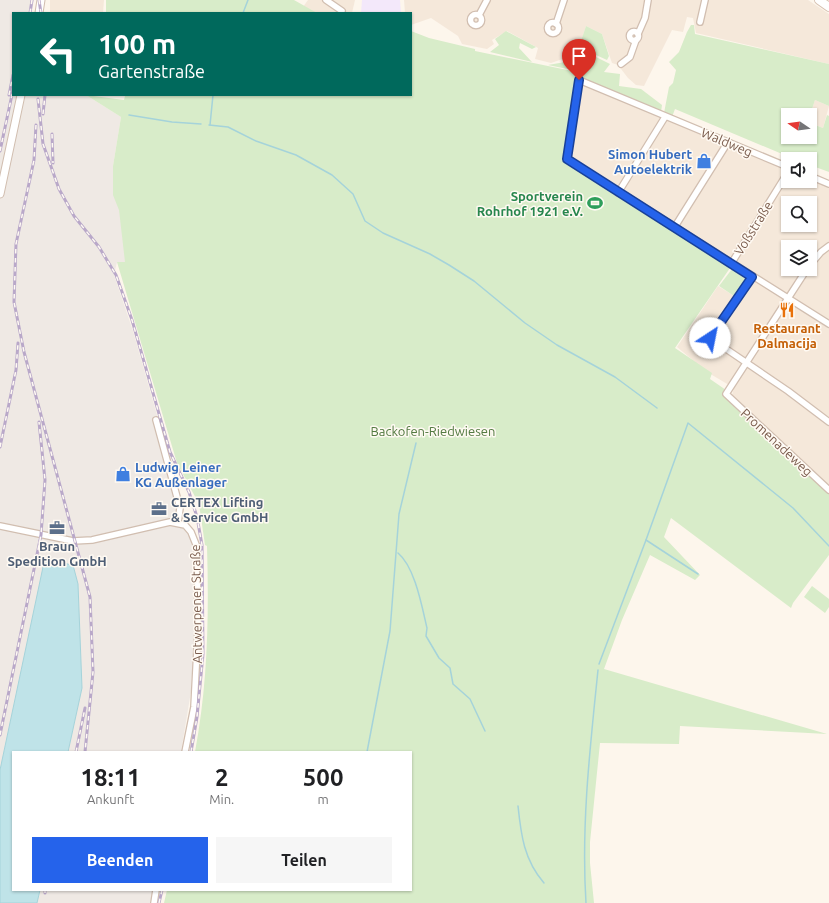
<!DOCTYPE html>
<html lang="de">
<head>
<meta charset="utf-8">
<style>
	:root { --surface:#fff; --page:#f6f6f6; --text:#202124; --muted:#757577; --accent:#2563eb }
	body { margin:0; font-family:Ubuntu,sans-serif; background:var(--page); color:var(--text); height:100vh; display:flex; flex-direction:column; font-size:15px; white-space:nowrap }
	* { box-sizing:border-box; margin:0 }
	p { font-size:13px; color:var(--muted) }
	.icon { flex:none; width:22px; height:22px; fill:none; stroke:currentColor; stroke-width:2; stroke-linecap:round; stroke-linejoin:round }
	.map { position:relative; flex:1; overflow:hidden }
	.side { position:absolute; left:12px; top:751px; width:400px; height:140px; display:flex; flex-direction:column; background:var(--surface); border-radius:0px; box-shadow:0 1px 3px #0004 }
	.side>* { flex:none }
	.banner { position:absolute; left:12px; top:12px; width:400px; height:84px; border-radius:0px; box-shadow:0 1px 3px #0004; background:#00695c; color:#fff; overflow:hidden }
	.needle { width:26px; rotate:283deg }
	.fabs { position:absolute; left:781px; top:108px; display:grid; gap:8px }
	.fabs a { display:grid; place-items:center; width:36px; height:36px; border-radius:0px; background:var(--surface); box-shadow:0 1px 3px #0004; font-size:20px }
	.pin { position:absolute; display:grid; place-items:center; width:34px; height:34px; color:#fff; margin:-41px -17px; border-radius:50% 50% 50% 0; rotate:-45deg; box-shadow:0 0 4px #0007 }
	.pin .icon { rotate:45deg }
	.me { position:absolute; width:44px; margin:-22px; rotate:34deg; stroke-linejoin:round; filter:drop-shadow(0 0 3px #0008) }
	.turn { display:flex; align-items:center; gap:14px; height:84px; padding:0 20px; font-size:18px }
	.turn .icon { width:52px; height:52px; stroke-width:2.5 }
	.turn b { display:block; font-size:28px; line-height:34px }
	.eta { display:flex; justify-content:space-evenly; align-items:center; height:68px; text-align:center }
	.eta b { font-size:24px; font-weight:700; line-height:28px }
	.cta { display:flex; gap:8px; margin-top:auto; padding:8px 20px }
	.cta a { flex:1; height:46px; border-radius:0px; background:var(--accent); color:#fff; font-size:16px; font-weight:700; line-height:46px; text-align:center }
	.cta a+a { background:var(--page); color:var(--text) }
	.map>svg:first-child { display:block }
	.residential { fill:#f5e8da; fill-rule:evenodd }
	.industrial { fill:#efe9e4 }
	.education { fill:#f3e8fa }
	.green { fill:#d8ecc9 }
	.water { fill:#bfe3e8; stroke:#a5d3da }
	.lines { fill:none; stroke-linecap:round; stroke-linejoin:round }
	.stream { stroke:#a5d3da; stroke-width:1.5 }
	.minor-casing { stroke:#d1beb0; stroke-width:8 }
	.tertiary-casing { stroke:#d1beb0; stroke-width:9 }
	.secondary-casing { stroke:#d6c0b0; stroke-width:10 }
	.minor { stroke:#fff; stroke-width:5.5 }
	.tertiary { stroke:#fff; stroke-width:7 }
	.secondary { stroke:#fff; stroke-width:8 }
	.rail-casing { stroke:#b9a8c9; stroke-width:3 }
	.rail { stroke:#fffaf3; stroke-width:1.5; stroke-dasharray:4.5; stroke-linecap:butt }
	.route-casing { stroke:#184099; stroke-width:10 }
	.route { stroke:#2563eb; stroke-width:7 }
	.labels { text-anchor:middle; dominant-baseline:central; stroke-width:3; stroke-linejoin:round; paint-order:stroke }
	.street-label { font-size:13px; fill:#7a5c4d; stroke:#fffaf3 }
	.shop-label { font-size:13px; font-weight:bold; fill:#366cbe; stroke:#fffaf3; text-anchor:end }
	.leisure-label { font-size:13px; font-weight:bold; fill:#27864d; stroke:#fffaf3; text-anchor:end }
	.food-label { font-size:13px; font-weight:bold; fill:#c56008; stroke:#fffaf3 }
	.park-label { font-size:13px; fill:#537a41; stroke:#fffaf3 }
	.service-label { font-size:13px; font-weight:bold; fill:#4e5e75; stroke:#fffaf3; text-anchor:start }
</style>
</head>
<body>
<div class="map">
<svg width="829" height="903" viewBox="0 0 829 903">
	<rect width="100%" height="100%" fill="#fdf6ec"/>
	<g class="residential">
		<polygon points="50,0 104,0 103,13 50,13"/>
		<polygon points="308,0 355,0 352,13 313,13 303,7"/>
		<polygon points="404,0 808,0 829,14 829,64 696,33 693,18 687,17 683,32 672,30 644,86 636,85 628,78 618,65 612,63 602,34 586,26 577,54 551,63 535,59 538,48 507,31 492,40 494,44 487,49 462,44 458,36 431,18 411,25 411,13 405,13"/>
		<path d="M581 84 788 170V181H810V179L829 187V486L732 395 734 388 707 372 677 347 718 286 739 299 751 282 755 281 758 276 571 158ZM788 203H810V225H788ZM788 247H810V269H788Z"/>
		<polygon points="815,100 829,106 823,128 810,123 810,115"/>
	</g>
	<g class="industrial">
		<polygon points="0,0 34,0 31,13 13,13 13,95 86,95 121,117 113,166 127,229 127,262 117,262 114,275 133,331 159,422 193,549 194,635 191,691 181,752 68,752 82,688 78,584 45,562 0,770"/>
		<polygon points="40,890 153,890 150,903 37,903"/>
	</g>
	<polygon class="education" points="362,0 400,0 401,13 361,13"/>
	<g class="green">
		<polygon points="106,0 294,0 317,13 106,13"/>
		<polygon points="691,25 694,25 695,34 829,64 829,106 815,100 810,115 788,115 788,137 810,137 810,123 823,128 827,115 829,116 829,172 810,165 810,159 794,159 675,109 672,117 664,113 669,87 673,83 676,70 669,62 679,52 687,32"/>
		<polygon points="586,26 602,34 609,56 607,60 585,50 577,53"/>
		<path d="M411 31 429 38 475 49V51L577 72 566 162 730 268 675 348 712 373 710 379 726 390V397L829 493V555L793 603 791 608 671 518 664 537 700 575 695 580 650 555 622 620 604 669 827 734 680 726 679 744 600 743 590 842V863L594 903H164L167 890H411V752H195C208 683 209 615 207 546L205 545 199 504 177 463 117 262H125L119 210 113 195V166L121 117 86 95 124 100 125 96 119 95H411Z"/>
		<polygon points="506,31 536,47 532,49 520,43 519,48 532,62 490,52 499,45 495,39"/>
		<polygon points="586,52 610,64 604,72 620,74 619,86 641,89 662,105 661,112 580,78 582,72 548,65 565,62"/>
		<polygon points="732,269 745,279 734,296 719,286"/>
		<polygon points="812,586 829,599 829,607 825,613 804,597"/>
	</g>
	<polygon class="water" points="46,560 73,565 78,584 82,688 68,752 13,752 13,890 40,890 37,903 0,903 0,770 43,567"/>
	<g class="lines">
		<g class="stream">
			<polyline points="243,13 248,0"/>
			<polyline points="129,115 172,122 201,124"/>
			<polyline points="209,125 228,127 256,141 296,155 332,175 353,194 365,221 383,233 430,254 449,265 474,281 525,323 557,345 615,377 657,408"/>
			<polyline points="210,125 213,95"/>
			<polyline points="646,540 688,423 793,508 829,546"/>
			<path d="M398 553C415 567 422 607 427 628L426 636 439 658 450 668 453 684 470 699 485 731"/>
			<polyline points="599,664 646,540 698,574"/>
			<polyline points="367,752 390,631 399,514 416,443"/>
			<path d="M518 806C521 835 524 860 544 883"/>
			<path d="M586 903C581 826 590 748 598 670"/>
		</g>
		<defs>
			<g id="minor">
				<polyline points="326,0 342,11"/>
				<circle cx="476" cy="20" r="5.5"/>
				<polyline points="479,15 487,0"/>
				<polyline points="700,22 705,0"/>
				<circle cx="553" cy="28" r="5.5"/>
				<polyline points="556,24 564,0"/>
				<circle cx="634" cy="36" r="4.5"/>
				<polyline points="638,34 645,18 648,0"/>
				<polyline points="621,64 630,57 636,40"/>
				<polyline points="788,167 579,80 567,159 829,324"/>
				<polyline points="810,176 829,184"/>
				<polyline points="618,193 665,117"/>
				<polyline points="674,228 728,142"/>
				<polyline points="731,264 788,172"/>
				<polyline points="810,265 821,252 829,246"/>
				<polyline points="807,269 726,394 829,490"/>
				<polyline points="752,277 710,338 788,391 829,422"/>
				<polyline points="156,420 180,508 178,523"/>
				<polyline points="0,526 73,541 92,540 170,522 185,525 191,532 197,547 198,630 194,707 185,752"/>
				<polyline points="154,903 156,890"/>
			</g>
			<g id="tertiary">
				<polyline points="39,13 41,0"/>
				<polyline points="0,194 21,95"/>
			</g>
			<polyline id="secondary" points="819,0 829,7"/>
		</defs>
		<use href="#minor" class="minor-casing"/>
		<use href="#tertiary" class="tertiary-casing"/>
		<use href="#secondary" class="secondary-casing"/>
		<use href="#minor" class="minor"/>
		<use href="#tertiary" class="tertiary"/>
		<use href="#secondary" class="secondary"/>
		<defs>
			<g id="rail">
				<polyline points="39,0 41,13"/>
				<polyline points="30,13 32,0"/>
				<polyline points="9,95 13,75"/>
				<polyline points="38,99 43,144 59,189 74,216 99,247 116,275 132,320 170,452 189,492 197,517 202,545 203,654 197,717 191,752"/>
				<polyline points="43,114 45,95"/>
				<polyline points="36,125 34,160 16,244 14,302 24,352 90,597 93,672 85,752"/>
				<polyline points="52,134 53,163"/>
				<polyline points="0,151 13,90"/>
				<polyline points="0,447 16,370 18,343"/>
				<polyline points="0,735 41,535 45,480 39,422"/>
				<polyline points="76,752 85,708"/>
				<polyline points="45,893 45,890"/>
				<polyline points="159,903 162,890"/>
			</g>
		</defs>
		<use href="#rail" class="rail-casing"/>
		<use href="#rail" class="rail"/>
	</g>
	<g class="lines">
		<defs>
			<polyline id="route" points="579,80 567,159 752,277 710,338"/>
		</defs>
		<use href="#route" class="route-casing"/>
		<use href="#route" class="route"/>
	</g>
	<defs>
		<symbol id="shop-bare" viewBox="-9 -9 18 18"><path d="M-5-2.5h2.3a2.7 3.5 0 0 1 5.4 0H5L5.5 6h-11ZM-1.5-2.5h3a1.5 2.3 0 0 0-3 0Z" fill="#3f7fe0" stroke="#fffaf3" stroke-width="2.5" paint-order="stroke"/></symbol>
		<symbol id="stadium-bare" viewBox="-9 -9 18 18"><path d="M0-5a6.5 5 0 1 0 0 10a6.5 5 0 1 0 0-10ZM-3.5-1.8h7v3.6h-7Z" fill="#2e9e5b" stroke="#fffaf3" stroke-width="2.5" paint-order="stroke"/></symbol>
		<symbol id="restaurant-bare" viewBox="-9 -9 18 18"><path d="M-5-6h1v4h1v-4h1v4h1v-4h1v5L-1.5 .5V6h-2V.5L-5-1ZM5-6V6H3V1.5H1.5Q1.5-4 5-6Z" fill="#e8710a" stroke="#fffaf3" stroke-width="2.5" paint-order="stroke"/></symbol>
		<symbol id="office-bare" viewBox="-9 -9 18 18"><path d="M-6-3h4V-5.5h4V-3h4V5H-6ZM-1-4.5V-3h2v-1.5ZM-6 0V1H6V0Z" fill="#5c6f8a" stroke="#fffaf3" stroke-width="2.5" paint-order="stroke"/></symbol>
	</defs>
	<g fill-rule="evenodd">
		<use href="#shop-bare" x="693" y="150" width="22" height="22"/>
		<use href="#stadium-bare" x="584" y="192" width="22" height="22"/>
		<use href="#restaurant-bare" x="776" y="299" width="22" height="22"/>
		<use href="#shop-bare" x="112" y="463" width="22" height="22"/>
		<use href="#office-bare" x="148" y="498" width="22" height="22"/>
		<use href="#office-bare" x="46" y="517" width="22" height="22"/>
	</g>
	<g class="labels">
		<g class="street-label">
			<text transform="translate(727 142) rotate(23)">Waldweg</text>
			<text transform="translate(753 228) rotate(-58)">Voßstraße</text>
			<text transform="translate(777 442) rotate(43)">Promenadeweg</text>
			<text transform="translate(196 604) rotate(-91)">Antwerpener Straße</text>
		</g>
		<g class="shop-label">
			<text x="692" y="154">Simon Hubert<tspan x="692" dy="15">Autoelektrik</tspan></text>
			<text x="135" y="467" text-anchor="start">Ludwig Leiner<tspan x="135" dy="15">KG Außenlager</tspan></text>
		</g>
		<g class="leisure-label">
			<text x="583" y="196">Sportverein<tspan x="583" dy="15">Rohrhof 1921 e.V.</tspan></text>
		</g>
		<g class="food-label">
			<text x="787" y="328">Restaurant<tspan x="787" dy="15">Dalmacija</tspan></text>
		</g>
		<g class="park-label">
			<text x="433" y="431">Backofen-Riedwiesen</text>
		</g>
		<g class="service-label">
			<text x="171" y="502">CERTEX Lifting<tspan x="171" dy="15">&amp; Service GmbH</tspan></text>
			<text x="57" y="546" text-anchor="middle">Braun<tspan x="57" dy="15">Spedition GmbH</tspan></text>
		</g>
	</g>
</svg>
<div class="fabs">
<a><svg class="needle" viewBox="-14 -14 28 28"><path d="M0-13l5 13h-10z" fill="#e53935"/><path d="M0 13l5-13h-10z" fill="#757577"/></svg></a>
<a><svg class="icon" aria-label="sound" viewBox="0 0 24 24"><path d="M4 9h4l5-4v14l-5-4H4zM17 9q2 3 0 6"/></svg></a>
<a><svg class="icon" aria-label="search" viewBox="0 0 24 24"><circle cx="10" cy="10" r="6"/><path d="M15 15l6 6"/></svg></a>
<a><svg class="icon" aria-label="layers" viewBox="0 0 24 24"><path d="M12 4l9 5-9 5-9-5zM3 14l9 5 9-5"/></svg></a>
</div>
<div class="pin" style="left:579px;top:80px;background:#d93025"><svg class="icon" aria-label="arrive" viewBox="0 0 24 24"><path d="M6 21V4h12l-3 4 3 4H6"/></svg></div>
<svg class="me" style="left:710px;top:338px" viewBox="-20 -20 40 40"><circle r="19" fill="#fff"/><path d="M0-13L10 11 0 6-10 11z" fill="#2563eb"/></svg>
<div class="banner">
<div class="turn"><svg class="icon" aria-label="left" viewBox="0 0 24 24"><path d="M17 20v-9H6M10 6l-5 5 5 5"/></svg><div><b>100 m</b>Gartenstraße</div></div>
</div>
<section class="side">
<div class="eta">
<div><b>18:11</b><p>Ankunft</p></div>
<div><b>2</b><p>Min.</p></div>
<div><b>500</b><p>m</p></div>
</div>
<div class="cta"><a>Beenden</a><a>Teilen</a></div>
</section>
</div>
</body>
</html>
